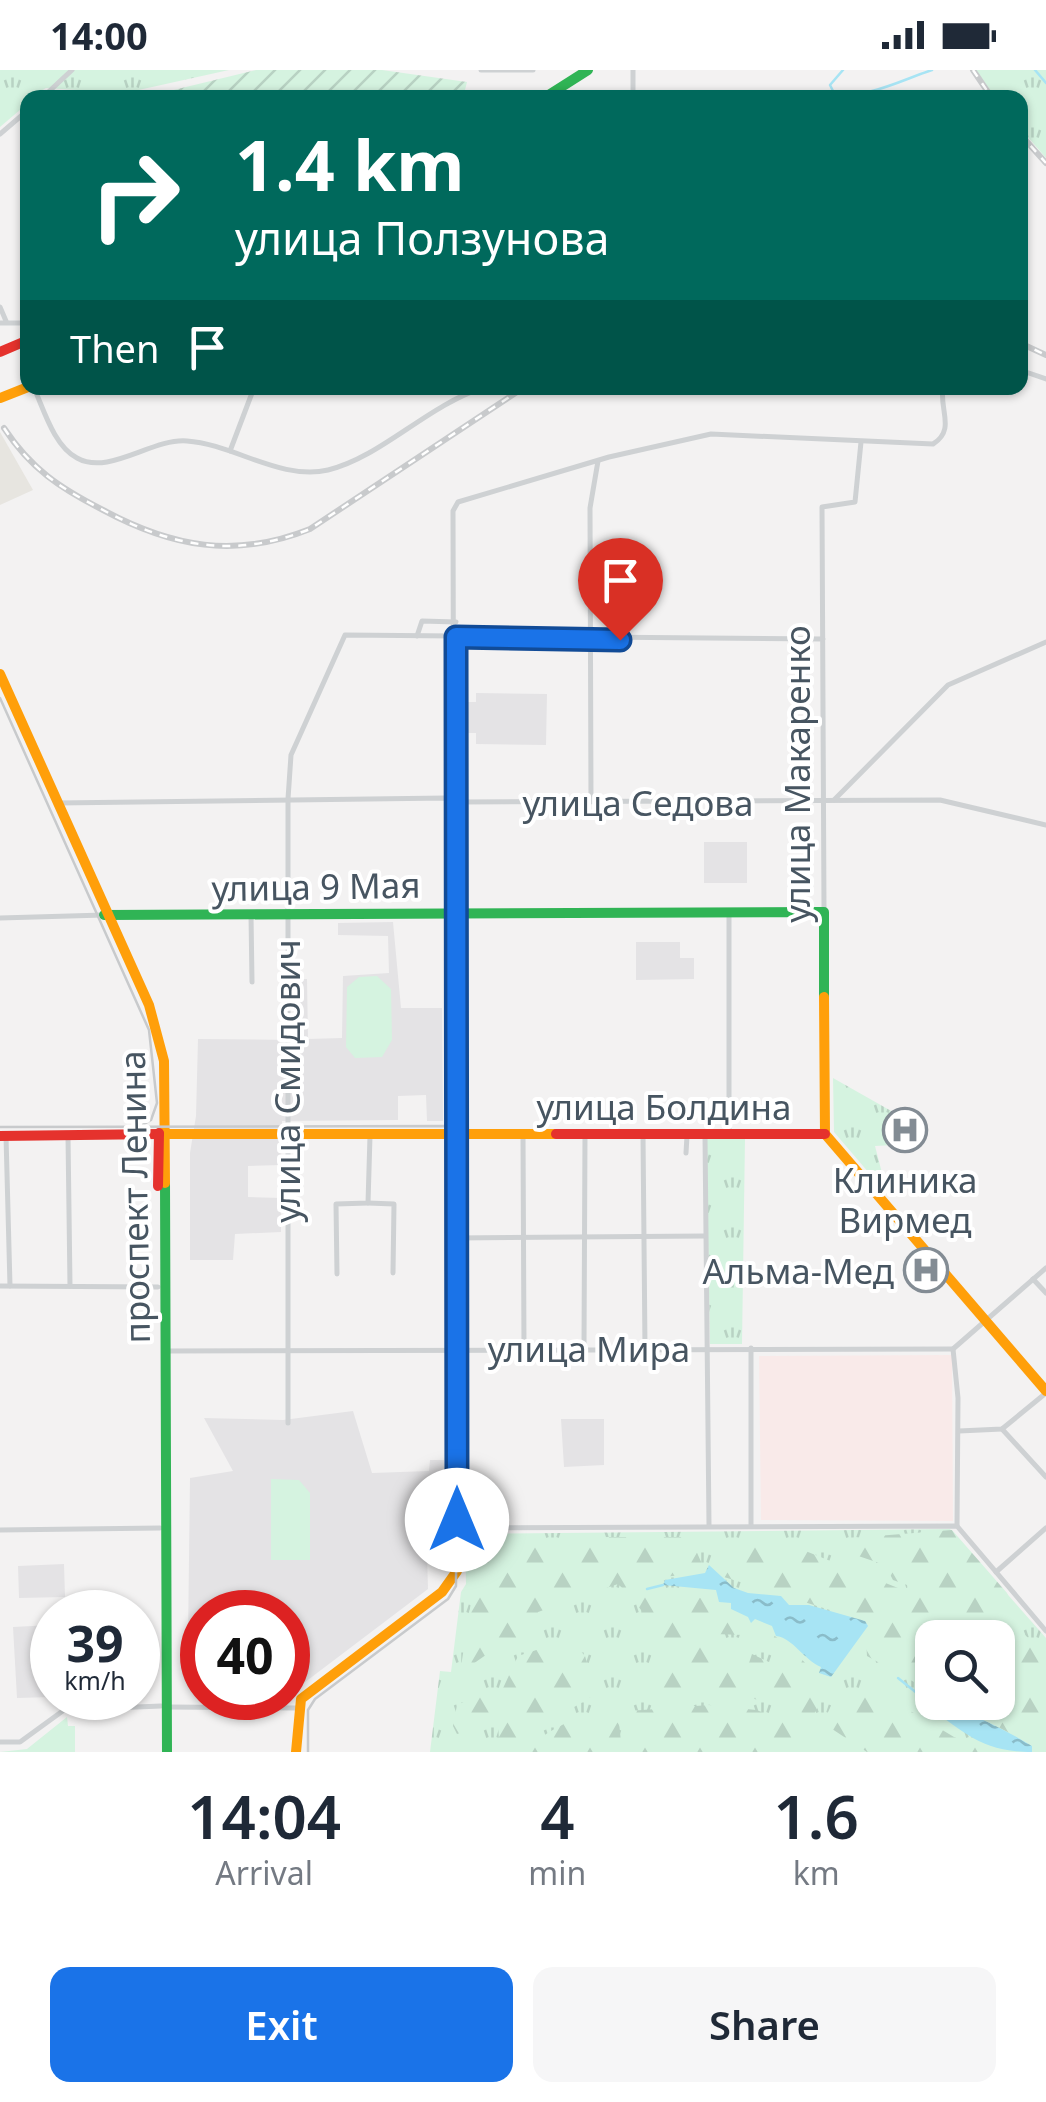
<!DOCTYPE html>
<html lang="en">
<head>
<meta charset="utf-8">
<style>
	:root { --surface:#fff; --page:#f6f6f7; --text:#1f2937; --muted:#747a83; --accent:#1a73e8 }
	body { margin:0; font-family:"Noto Sans",sans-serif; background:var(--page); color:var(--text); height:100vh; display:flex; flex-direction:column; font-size:38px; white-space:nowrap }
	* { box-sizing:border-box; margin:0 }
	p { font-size:32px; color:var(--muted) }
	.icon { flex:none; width:55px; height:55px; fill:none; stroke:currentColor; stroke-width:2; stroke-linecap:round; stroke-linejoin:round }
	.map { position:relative; height:1682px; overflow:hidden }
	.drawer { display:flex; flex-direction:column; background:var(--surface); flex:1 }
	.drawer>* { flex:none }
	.hud { position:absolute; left:20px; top:20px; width:1008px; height:305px; border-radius:20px; box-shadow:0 2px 8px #0004; background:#00695c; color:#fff; overflow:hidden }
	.controls { position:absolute; left:915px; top:1550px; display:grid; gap:20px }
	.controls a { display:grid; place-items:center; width:100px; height:100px; border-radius:20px; background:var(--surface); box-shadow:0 2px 8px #0004; font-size:50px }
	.speed { position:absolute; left:30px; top:1520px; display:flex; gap:20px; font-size:50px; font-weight:700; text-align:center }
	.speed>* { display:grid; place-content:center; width:130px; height:130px; border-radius:50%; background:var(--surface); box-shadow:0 2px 8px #0004; line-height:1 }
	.speed small { font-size:25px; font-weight:400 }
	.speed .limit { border:15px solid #d22; background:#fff; color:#111 }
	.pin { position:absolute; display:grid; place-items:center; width:85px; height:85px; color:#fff; margin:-102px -42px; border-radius:50% 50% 50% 0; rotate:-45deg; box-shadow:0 0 10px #0007 }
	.pin .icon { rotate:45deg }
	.me { position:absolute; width:110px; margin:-55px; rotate:0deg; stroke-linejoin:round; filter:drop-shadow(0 0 8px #0008) }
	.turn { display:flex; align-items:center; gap:35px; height:210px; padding:0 50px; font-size:45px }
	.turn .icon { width:130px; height:130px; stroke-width:2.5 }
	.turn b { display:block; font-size:70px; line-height:85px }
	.then { display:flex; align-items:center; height:95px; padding:0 50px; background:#0003; gap:20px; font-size:38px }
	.eta { display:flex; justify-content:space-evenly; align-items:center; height:170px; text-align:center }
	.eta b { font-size:60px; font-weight:600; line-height:70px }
	.button { display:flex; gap:20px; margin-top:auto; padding:20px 50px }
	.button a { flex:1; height:115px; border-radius:20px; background:var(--accent); color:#fff; font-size:40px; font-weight:600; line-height:115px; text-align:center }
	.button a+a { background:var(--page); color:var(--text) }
	.status { display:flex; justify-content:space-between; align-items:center; height:70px; padding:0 50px; background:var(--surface); direction:ltr }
	.status svg { height:28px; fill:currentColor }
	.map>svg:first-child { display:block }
	.commercial { fill:#e7e5e0 }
	.education { fill:#e4e3e5 }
	.medical { fill:#f9eae9 }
	.grass { fill:url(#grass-tufts); fill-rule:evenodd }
	.forest { fill:url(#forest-firs) }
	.garden { fill:url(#garden-furrows) }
	.pitch { fill:#d5f3e0 }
	.water { fill:url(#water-ripples) }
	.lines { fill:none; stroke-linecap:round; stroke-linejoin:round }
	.stream { stroke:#a7e4f4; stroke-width:2.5 }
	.street { stroke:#ced1d3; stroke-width:5 }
	.fast { stroke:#30b455; stroke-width:10 }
	.slow { stroke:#ff9f0a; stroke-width:10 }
	.jam { stroke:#e5322d; stroke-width:10 }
	.tram { stroke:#c8cacc; stroke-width:2.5 }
	.rail-casing { stroke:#c8cacc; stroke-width:6 }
	.rail { stroke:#fff; stroke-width:2.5; stroke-dasharray:8; stroke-linecap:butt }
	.route-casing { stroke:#114b97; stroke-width:25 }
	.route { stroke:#1a73e8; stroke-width:18 }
	.labels { text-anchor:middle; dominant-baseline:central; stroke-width:8; stroke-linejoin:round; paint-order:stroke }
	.street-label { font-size:35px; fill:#475561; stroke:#fff }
	.poi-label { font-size:35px; fill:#475561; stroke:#fff }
</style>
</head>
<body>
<div class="status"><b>14:00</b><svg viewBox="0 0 49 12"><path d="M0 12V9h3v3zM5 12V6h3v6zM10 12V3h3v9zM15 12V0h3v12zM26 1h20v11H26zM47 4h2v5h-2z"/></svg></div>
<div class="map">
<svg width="1046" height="1682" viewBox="0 0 1046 1682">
	<defs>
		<pattern id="grass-tufts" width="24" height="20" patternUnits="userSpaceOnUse" patternTransform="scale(2.5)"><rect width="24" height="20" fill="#d5f3e0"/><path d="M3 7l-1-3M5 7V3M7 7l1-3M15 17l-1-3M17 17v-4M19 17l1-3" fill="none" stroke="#b8d2c3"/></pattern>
		<pattern id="forest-firs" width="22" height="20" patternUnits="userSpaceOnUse" patternTransform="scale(2.5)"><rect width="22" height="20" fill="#d5f3e0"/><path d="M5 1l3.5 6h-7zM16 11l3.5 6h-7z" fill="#b8d2c3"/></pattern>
		<pattern id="garden-furrows" width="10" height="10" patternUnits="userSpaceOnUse" patternTransform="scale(2.5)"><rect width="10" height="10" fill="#d5f3e0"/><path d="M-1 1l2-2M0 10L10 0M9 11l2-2" fill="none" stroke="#b8d2c3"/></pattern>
		<pattern id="water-ripples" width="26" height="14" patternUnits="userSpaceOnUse" patternTransform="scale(2.5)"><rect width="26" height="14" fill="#a7e4f4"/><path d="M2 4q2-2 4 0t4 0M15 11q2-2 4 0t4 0" fill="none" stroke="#8abcc9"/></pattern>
	</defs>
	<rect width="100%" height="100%" fill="#f3f2f2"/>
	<polygon class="commercial" points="0,362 33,420 0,435"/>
	<g class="education">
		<polygon points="476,623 547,624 546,675 476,674 476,663 464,663 464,632 476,632"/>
		<rect x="704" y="772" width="43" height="41"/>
		<polygon points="393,852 401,938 442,938 443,1051 427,1051 426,1025 398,1026 398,1050 282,1051 281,1095 248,1096 248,1127 281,1128 281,1162 235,1164 233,1190 190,1190 190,1083 196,1046 198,969 293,970 293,909 307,909 308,969 342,968 343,906 389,903 388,866 338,865 338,853"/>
		<polygon points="636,872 680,872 680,888 694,888 694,909 636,910"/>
		<polygon points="353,1341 372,1403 429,1401 430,1390 444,1390 445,1448 426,1449 428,1519 288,1625 288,1542 202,1542 202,1569 188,1570 190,1408 233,1401 204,1348 283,1350"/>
		<polygon points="561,1349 604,1349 604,1395 564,1397"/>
		<polygon points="64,1494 65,1527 19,1528 18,1496"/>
		<polygon points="52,1555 52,1627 17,1628 13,1557"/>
	</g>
	<polygon class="medical" points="952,1285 953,1451 761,1450 759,1286"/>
	<g class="grass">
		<polygon points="0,0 229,0 125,23 46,18 28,28 27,34 0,57"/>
		<polygon points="976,0 1046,0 1046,88 1020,58 1020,28 995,27"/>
		<polygon points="833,1008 893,1042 893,1075 875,1076 882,1103 875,1110 834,1062"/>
		<polygon points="706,1066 745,1069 742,1274 710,1274"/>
		<path d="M950 1459 1046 1568V1682H430L440 1601 451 1602 461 1522 466 1514 465 1464ZM932 1568H998V1632H932Z"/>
	</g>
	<g class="forest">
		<polygon points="952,1460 1007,1523 1025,1565 1046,1584 1046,1682 952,1633 998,1632 998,1568 932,1568 932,1622 867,1586 865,1551 724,1507 728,1474 773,1468 908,1522 907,1515 893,1510 885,1495 814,1471"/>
		<path d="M609 1467H690L706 1503 661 1507 664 1519C718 1528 771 1555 808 1596L744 1565 714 1564 719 1589 748 1596 752 1584 828 1620 813 1646 724 1620 658 1619C659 1570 654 1548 618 1514L538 1542 532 1567 493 1580 460 1603 473 1519V1472Z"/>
		<polygon points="570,1569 585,1586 596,1624 499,1682 491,1682 499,1673 498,1650 457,1664 453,1656 457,1635 490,1620 498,1629 518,1586"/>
		<polygon points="851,1620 869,1626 884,1625 954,1667 982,1677 978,1682 867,1682 823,1653 836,1625"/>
		<polygon points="709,1635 756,1640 809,1659 801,1682 633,1682 629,1641"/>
		<path d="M618 1642 622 1682H521C551 1659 579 1641 618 1642Z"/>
	</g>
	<polygon class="garden" points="256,0 382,0 467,12 463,28 113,27 153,25"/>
	<g class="pitch">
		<polygon points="377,906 391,919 392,970 382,987 355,988 346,977 347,917 359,907"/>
		<polygon points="271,1409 299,1410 310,1423 310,1490 271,1490"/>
		<polygon points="67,1647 68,1656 75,1656 75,1682 0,1682 27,1679"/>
	</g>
	<g class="water">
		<path d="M709 1495 734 1518 748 1523 781 1526 789 1535H809L865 1551 868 1556 831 1607 819 1603 821 1597C804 1590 793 1568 776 1566L772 1556 755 1549 751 1553 748 1547 731 1539V1533L719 1532 716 1520 663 1515 665 1510 705 1503Z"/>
		<path d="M927 1625 932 1632C952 1632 1015 1665 1032 1676V1682C978 1682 964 1660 922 1633Z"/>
	</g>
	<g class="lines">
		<g class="stream">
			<path d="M843 0 830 15 834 23C868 29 901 10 932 0"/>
			<polyline points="1035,0 1046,13"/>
			<polyline points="647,1519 663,1515"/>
			<polyline points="898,1608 923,1628"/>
		</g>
		<g class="street">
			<polyline points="481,0 533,0"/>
			<polyline points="42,28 72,0"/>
			<polyline points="633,28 633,0"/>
			<polyline points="0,64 28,40"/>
			<polyline points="0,237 6,251"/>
			<polyline points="0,253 28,253"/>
			<polyline points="1020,300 1046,309"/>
			<path d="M34 318C44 340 54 376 77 388 109 406 152 368 187 371 233 374 281 411 328 400 381 387 427 336 482 318"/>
			<polyline points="230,381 252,323"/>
			<polyline points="417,566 422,551 456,552"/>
			<polyline points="834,730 948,615 1046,572"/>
			<polyline points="591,732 590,438 598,391"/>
			<polyline points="58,733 446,728 460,732 940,730 1046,755"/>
			<polyline points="824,839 822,437 855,432 861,372"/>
			<path d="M454 842 453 441 458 432 609 387 711 364 933 374C956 360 939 339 943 318"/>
			<polyline points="251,845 252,912"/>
			<polyline points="0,848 104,845"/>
			<polyline points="729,1063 729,842"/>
			<polyline points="523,1064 524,1278"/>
			<polyline points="643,1064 645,1278"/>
			<polyline points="6,1066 10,1216"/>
			<polyline points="68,1066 70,1216"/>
			<polyline points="705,1066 709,1455"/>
			<polyline points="686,1083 687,1066"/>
			<polyline points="368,1133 394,1134 393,1203"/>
			<polyline points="456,1168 705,1166"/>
			<polyline points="337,1204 336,1134 368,1133 370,1066"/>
			<polyline points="1033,1209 1046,1223"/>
			<polyline points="0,1216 158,1217"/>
			<polyline points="584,1276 585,1064"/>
			<polyline points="953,1279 958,1328 957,1456"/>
			<polyline points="953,1279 1046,1198"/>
			<polyline points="166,1281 953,1279"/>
			<polyline points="288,1353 288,729 291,685 345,565 823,569"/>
			<polyline points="1002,1359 1046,1407"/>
			<polyline points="959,1361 1002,1359 1046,1323"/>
			<polyline points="751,1455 751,1278"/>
			<polyline points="457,1458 957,1456 1046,1561"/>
			<polyline points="0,1460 160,1458"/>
			<polyline points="996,1502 1046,1458"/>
			<polyline points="170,1637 297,1638"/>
			<polyline points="0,1672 20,1672 64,1640 161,1636"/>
		</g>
		<g class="fast">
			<polyline points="544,28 588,0"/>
			<polyline points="454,842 455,1024"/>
			<polyline points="104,845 824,842 824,927"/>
			<polyline points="165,1113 167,1682"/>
		</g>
		<g class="slow">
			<polyline points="0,328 28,317"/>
			<polyline points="0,604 149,935 164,991 165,1113"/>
			<polyline points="824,927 825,1064 1046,1321"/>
			<polyline points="164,1064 556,1064"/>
			<polyline points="296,1682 301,1629 442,1522 457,1501 455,1024"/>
		</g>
		<g class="jam">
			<polyline points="0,282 28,270"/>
			<polyline points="556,1064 825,1064"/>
			<polyline points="0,1066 159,1064"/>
			<polyline points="158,1116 159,1063"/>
		</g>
		<g class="tram">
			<polyline points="0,628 149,960 157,1033 151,1050 139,1057"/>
			<polyline points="0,1057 448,1056 458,1063 456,1516 448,1529 315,1629 308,1640 308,1682"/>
		</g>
		<defs>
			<g id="rail">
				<polyline points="973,0 992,28"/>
				<polyline points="1020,64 1046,93"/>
				<polyline points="1020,273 1046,285"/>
				<path d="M4 358C31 399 60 418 103 440 172 477 235 489 310 459L523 318"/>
			</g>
		</defs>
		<use href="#rail" class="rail-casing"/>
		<use href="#rail" class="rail"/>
	</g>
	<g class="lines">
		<defs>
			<polyline id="route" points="457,1450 456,567 620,570"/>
		</defs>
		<use href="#route" class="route-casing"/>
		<use href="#route" class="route"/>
	</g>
	<defs>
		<symbol id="hospital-ring" viewBox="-11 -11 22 22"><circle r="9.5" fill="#fff" stroke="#838c94" stroke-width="1.5"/><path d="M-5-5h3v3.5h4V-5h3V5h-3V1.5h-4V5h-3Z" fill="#838c94"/></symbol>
	</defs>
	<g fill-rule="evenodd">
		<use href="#hospital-ring" x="880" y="1035" width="50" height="50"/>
		<use href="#hospital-ring" x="901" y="1175" width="50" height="50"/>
	</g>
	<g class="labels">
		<g class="street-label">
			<text transform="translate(796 704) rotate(-90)">улица Макаренко</text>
			<text x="638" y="732">улица Седова</text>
			<text transform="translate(316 816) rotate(-1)">улица 9 Мая</text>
			<text transform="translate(286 1011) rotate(-90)">улица Смидович</text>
			<text x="664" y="1036">улица Болдина</text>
			<text transform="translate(134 1127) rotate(-91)">проспект Ленина</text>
			<text x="589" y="1278">улица Мира</text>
		</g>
		<g class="poi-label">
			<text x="905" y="1109">Клиника<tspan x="905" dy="40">Вирмед</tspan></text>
			<text x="894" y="1200" text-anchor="end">Альма-Мед</text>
		</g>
	</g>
</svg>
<div class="controls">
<a><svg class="icon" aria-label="search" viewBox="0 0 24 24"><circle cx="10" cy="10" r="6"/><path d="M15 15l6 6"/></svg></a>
</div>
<div class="speed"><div>39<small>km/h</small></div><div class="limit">40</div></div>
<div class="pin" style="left:620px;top:570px;background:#d93025"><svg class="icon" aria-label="arrive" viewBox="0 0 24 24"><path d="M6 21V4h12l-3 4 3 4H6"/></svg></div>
<svg class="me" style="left:457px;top:1450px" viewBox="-20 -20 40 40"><circle r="19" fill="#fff"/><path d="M0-13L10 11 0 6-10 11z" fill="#1a73e8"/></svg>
<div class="hud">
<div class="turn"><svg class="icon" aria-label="right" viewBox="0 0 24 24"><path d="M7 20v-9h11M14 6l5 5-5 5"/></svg><div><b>1.4 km</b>улица Ползунова</div></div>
<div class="then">Then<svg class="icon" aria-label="arrive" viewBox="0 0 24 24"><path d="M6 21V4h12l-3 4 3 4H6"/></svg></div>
</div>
</div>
<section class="drawer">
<div class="eta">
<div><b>14:04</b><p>Arrival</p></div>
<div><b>4</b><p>min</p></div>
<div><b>1.6</b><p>km</p></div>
</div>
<div class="button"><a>Exit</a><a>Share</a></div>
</section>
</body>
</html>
